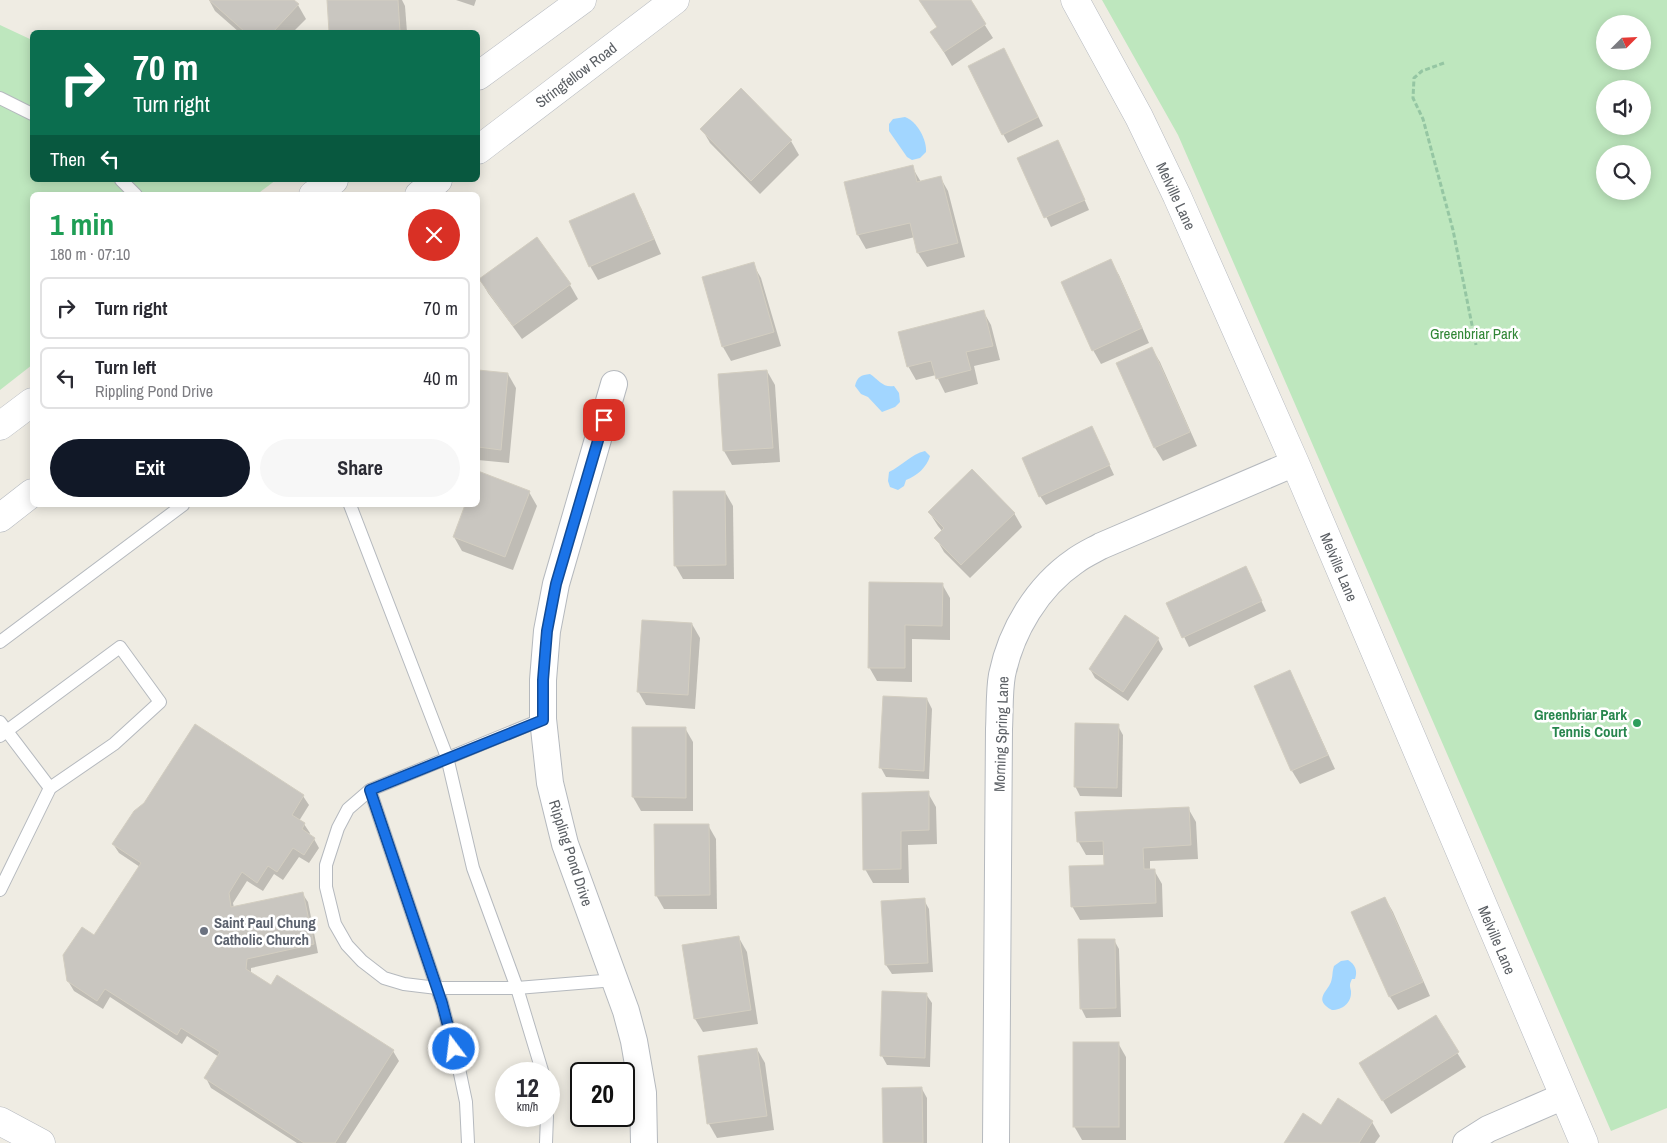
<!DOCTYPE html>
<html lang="en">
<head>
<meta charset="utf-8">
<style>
	:root { --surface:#fff; --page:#f7f7f7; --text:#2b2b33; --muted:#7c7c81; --line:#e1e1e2; --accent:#111827 }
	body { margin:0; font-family:"Archivo Narrow",sans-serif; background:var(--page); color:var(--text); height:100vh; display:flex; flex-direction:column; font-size:19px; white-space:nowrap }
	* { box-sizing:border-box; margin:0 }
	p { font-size:16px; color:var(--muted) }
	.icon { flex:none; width:28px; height:28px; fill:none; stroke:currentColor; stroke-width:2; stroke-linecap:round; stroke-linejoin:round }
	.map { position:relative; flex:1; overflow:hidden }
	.drawer { position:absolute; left:30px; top:192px; width:450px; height:315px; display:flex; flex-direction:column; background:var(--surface); border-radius:8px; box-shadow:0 2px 12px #0003 }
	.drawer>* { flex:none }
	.guide { position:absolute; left:30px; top:30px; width:450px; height:152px; border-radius:8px; box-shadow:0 2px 12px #0003; background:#0b6e4f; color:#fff; overflow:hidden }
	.needle { width:32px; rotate:66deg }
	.tools { position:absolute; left:1596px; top:15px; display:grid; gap:10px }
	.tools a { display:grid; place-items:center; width:55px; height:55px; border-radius:50%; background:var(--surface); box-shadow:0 2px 12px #0003; font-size:25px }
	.speed { position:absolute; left:495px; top:1062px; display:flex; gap:10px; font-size:25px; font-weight:700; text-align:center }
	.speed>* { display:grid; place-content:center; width:65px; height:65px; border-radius:50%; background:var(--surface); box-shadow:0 2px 12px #0003; line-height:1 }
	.speed small { font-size:12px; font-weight:400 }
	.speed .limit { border:2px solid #111; border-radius:8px; background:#fff; color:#111 }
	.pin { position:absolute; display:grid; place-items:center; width:42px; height:42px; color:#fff; margin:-21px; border-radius:10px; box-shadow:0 2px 8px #0006 }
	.me { position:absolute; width:55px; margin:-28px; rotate:345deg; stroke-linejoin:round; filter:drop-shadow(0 0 4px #0008) }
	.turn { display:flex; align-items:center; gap:18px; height:105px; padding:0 20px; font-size:22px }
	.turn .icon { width:65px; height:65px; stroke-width:2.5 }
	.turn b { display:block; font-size:35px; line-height:42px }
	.then { display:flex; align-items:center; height:48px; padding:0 20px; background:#0003; gap:10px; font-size:19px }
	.round { display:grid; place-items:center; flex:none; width:52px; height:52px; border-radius:26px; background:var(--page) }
	.summary { display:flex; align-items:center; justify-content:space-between; height:85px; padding:0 20px }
	h1 { font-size:30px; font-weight:700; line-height:38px; color:#1e9e55 }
	.cta { display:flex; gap:10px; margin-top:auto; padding:10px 20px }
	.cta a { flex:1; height:58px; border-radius:30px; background:var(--accent); color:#fff; font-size:20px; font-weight:700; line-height:58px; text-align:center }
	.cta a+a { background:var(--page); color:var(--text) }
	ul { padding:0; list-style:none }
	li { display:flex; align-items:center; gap:15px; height:62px; margin:0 10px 8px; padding:0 10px; border:2px solid var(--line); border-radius:8px }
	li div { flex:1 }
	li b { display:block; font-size:19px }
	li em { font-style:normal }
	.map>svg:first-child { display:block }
	.green { fill:#bee7be; fill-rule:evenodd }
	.water { fill:#a2d6ff }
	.shadow { fill:#0003 }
	.building { fill:#c9c6c0; stroke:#d3cec1 }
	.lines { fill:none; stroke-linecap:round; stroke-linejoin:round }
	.lane-casing { stroke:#b5b9be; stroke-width:14 }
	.street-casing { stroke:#b5b9be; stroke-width:28 }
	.secondary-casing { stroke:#b6bac0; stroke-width:29 }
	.path { stroke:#95c6a3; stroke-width:3; stroke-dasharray:5 2.5; stroke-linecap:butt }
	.lane { stroke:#fff; stroke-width:12 }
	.street { stroke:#fff; stroke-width:26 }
	.secondary { stroke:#fff; stroke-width:28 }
	.route-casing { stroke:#114b97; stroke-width:12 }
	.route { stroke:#1a73e8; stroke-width:9 }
	.leisure-dot { fill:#2e9e5b; stroke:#fff; stroke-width:2 }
	.worship-dot { fill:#6b7280; stroke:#fff; stroke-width:2 }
	.labels { text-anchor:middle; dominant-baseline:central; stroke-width:5; stroke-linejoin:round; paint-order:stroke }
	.street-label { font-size:15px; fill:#5b5f64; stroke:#fff }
	.park-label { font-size:15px; fill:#308635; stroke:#fff }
	.leisure-label { font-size:15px; font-weight:bold; fill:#27864d; stroke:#fff; text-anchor:end }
	.worship-label { font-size:15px; font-weight:bold; fill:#5b616d; stroke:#fff; text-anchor:start }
</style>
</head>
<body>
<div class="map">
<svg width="1667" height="1143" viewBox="0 0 1667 1143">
	<rect width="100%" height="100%" fill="#efece3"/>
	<g class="green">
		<path d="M1102 0H1667V1108L1611 1131 1178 135ZM1605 24H1642V61H1605ZM1605 89H1642V126H1605ZM1605 154H1642V191H1605Z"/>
		<polygon points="0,25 32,40 32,180 276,180 256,195 32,195 32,365 0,390"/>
	</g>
	<g class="water">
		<path d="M905 117C917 121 927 140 926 152L920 158 912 160 907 157 889 131V124L893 119Z"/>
		<path d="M870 374C879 380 883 388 894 386L899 393 900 402 895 407 882 412 868 397 861 394 855 386C857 377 861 375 870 374Z"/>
		<path d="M925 451 930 456C927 467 917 476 906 480L904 486 898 490 890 487 888 481 889 472C902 466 911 454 925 451Z"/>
		<path d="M1348 960C1355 964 1358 971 1355 979H1352C1349 985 1350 986 1351 991 1352 1003 1342 1010 1332 1010 1313 1000 1327 992 1331 982 1333 976 1332 972 1334 966L1341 961Z"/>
	</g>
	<g class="shadow">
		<polygon points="209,0 293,0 298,5 306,19 293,32 239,32 215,11"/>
		<polygon points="328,0 402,0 405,6 407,32 330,32"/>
		<polygon points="456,0 476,0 474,6"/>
		<polygon points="919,0 969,0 993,38 952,66 932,32 938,28"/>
		<polygon points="1009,59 1043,126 1008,143 1003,134"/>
		<polygon points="702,129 791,141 799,155 760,194 710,143"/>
		<polygon points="1063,151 1089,210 1051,227 1019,159"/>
		<polygon points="912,167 921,182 940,177 948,191 965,257 927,267 918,253 915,237 866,249 858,235 846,183"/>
		<polygon points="633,195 641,208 661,254 598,280 590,266 571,222"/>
		<polygon points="536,238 570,285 578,299 522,339 488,293 480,279"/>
		<polygon points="1110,261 1119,275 1149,343 1101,364 1093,350"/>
		<polygon points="753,264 761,278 781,346 731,361 723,347 704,278"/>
		<polygon points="983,311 991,325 1000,360 974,366 978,384 945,393 936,375 916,380 908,366"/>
		<polygon points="1152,349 1160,362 1197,446 1163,461 1155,448"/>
		<polygon points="478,371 508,374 516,388 509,463 478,460"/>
		<polygon points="767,371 775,385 780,462 732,465 724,451 719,375"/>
		<polygon points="1092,428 1114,475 1046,505 1040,496"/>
		<polygon points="478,473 529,492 537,506 513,570 462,551 454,537 466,505 478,505"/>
		<polygon points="725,492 733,506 734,579 683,579 675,565"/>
		<polygon points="929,512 1014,513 1022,527 970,578 944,552 936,538 942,531 938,526"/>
		<polygon points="1250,577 1266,611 1189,647 1168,604"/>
		<polygon points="870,583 942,584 950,598 950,640 912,639 912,682 877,681 869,667"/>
		<polygon points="1126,617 1158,639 1163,649 1128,701 1095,678 1090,669"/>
		<polygon points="692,624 700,638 695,709 646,705 638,691"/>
		<polygon points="1289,672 1297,686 1335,769 1300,784 1292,771 1255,687"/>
		<polygon points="884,697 927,699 932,709 929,779 886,777 881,768"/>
		<polygon points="1118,726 1123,735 1122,797 1080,796 1075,786"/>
		<polygon points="633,728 685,728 693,742 693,811 641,811 633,797"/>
		<polygon points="928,793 936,807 937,844 908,845 909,883 873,883 865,869"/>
		<polygon points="303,796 309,805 299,821 304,824 310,833 309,835 314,839 319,848 309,863 299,857 283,880 274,874 263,891 247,881 233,903 234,908 302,893 308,902 318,953 251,968 251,974 271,986 277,977 393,1051 399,1061 346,1143 297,1143 211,1088 206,1078 219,1057 187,1036 182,1044 110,997 103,1009 74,991 68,981 94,937 140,867 119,853 113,844"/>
		<polygon points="1188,808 1196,822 1198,859 1150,861 1150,870 1154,870 1162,884 1163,917 1080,920 1072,906 1105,866 1105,855 1086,855 1078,841"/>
		<polygon points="708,825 716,839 717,909 664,909 656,895"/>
		<polygon points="1385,898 1393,912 1430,996 1398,1010 1390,997"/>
		<polygon points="924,900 929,909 933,972 892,974 886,965"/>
		<polygon points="739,938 747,952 758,1024 703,1032 695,1019"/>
		<polygon points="1114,940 1119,949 1121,1017 1086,1018 1081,1008"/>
		<polygon points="926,994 932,1003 930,1067 887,1065 882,1056"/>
		<polygon points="1435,1017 1466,1067 1391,1114 1369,1078"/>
		<polygon points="1118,1043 1126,1057 1126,1140 1082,1140 1074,1126"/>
		<polygon points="757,1049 765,1063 774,1130 717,1138 709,1124"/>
		<polygon points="922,1089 927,1098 927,1143 884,1143"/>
		<polygon points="1372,1122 1380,1136 1375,1143 1286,1143"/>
	</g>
	<g class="building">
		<polygon points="209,0 294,0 299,4 273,32 245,32"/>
		<polygon points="327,0 398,0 400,32 329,32"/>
		<polygon points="919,0 971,0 986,24 944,52 930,32 937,27"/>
		<polygon points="1004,48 1038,117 1002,135 968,66"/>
		<polygon points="741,88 792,140 751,181 700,129"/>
		<polygon points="1058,140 1085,200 1044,218 1017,158"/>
		<polygon points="913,165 917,182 941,176 958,243 917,253 910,223 857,235 844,182"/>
		<polygon points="634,193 654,239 589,267 569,221"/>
		<polygon points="537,237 571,284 513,326 479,279"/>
		<polygon points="1111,259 1142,328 1092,351 1061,282"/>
		<polygon points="754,262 774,332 722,347 702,277"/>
		<polygon points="984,310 993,346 966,352 971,370 936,379 931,361 907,367 898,332"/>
		<polygon points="1152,347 1190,432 1154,448 1116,363"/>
		<polygon points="478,370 508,373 501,450 478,447"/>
		<polygon points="767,370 773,448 723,451 718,374"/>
		<polygon points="1092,426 1110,465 1039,497 1022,458"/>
		<polygon points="972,469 1015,513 961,565 934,538 944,528 928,512"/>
		<polygon points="478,471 530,491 505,557 453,537 465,505 478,505"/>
		<polygon points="673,491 725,491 726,565 674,566"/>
		<polygon points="1246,566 1262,601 1182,638 1166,603"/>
		<polygon points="869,582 943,583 942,626 905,625 905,668 868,668"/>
		<polygon points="1125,615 1159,638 1123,692 1089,669"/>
		<polygon points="642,620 692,623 688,695 637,692"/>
		<polygon points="1290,670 1328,755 1291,771 1254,686"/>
		<polygon points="883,696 927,698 924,771 879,768"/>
		<polygon points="1075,723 1119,724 1117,788 1074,787"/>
		<polygon points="195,724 304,795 292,815 305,823 302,829 315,838 304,855 293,848 277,872 268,866 257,883 242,872 229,893 231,907 303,892 314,944 247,959 246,969 271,985 277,975 394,1050 335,1143 304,1143 204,1078 220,1052 181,1028 177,1035 105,989 97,1001 67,981 63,955 82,927 94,935 141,863 112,844 134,811 144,803"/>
		<polygon points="632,727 686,727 686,798 632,797"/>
		<polygon points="929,791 929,830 901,831 901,869 863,870 862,793"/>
		<polygon points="1189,807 1191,845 1143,848 1144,869 1155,869 1156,903 1071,907 1069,866 1104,865 1103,841 1077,842 1075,812"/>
		<polygon points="654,824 709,824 710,895 655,896"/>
		<polygon points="1385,897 1423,982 1389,997 1351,912"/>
		<polygon points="925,898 928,963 885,965 881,901"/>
		<polygon points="739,936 751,1010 694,1019 682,945"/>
		<polygon points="1078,939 1115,939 1116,1008 1080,1009"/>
		<polygon points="882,991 927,993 925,1058 880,1056"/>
		<polygon points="1436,1015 1459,1052 1382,1101 1359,1063"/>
		<rect x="1073" y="1042" width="46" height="85"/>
		<polygon points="757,1048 767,1116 707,1124 698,1056"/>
		<polygon points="922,1087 923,1143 883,1143 882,1088"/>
		<polygon points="1338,1098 1373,1121 1359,1143 1284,1143 1303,1113 1321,1125"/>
	</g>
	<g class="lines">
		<defs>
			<g id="lane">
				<polyline points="0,98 32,114"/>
				<polyline points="121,180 136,195"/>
				<polyline points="350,505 447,757 473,868 517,988 543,1074"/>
				<polyline points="0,642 183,505"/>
				<polyline points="0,722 50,788"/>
				<polyline points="0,736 120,647 160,702 114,744 50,788 0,890"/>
				<polyline points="370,790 348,809 338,828 326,865 326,887 335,924 347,945 362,961 384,978 404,984 437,988 517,988 615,980"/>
				<polyline points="468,1143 466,1102 458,1064 442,1003 370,790 543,719"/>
				<polyline points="546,1143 547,1116"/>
			</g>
			<g id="street">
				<polyline points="614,384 556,584 547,631 543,680 543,719 550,783 565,844 626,1011 634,1041 643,1093 644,1143"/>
				<path d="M996 1143 999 729C1000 711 999 692 1002 675 1011 631 1037 587 1075 561 1083 555 1092 551 1101 546L1295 463"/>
				<polyline points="1466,1143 1488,1129 1564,1096"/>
			</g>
			<g id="secondary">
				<polyline points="1075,0 1139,117 1177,196 1295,463 1584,1143"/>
				<polyline points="478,76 582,0"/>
				<polyline points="478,150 675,0"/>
				<polyline points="313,195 334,180"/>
				<polyline points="419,195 438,180"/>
				<polyline points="0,426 32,402"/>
				<polyline points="0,518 32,493"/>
				<polyline points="0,1121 41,1143"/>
			</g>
		</defs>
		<use href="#lane" class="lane-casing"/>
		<use href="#street" class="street-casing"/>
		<use href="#secondary" class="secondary-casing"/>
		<polyline class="path" points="1444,63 1422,71 1414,78 1413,98 1423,119 1453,230 1476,345"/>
		<use href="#lane" class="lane"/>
		<use href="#street" class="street"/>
		<use href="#secondary" class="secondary"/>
	</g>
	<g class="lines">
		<defs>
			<polyline id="route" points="454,1049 442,1003 370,790 543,720 543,680 547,631 556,584 604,420"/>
		</defs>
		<use href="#route" class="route-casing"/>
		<use href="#route" class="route"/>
	</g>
	<circle class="leisure-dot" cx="1637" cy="723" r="5"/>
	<circle class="worship-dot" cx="204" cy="931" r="5"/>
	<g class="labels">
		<g class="street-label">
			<text transform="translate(576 75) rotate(-37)">Stringfellow Road</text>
			<text transform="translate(1176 196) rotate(65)">Melville Lane</text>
			<text transform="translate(1339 567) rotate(67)">Melville Lane</text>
			<text transform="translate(1001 734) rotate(-88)">Morning Spring Lane</text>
			<text transform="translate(571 853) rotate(72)">Rippling Pond Drive</text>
			<text transform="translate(1497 940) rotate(67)">Melville Lane</text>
		</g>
		<g class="park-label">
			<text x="1474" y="333">Greenbriar Park</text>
		</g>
		<g class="leisure-label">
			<text x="1627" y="714">Greenbriar Park<tspan x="1627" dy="17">Tennis Court</tspan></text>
		</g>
		<g class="worship-label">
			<text x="214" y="922">Saint Paul Chung<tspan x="214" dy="17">Catholic Church</tspan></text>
		</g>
	</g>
</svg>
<div class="tools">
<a><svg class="needle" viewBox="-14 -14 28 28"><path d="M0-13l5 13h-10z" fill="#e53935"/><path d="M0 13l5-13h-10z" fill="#7c7c81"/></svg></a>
<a><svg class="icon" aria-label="sound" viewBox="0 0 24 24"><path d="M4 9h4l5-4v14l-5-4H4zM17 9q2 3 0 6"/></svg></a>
<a><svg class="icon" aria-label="search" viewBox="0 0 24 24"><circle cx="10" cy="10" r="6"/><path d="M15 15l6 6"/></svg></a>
</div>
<div class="speed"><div>12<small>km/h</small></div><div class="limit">20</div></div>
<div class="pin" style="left:604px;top:420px;background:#d93025"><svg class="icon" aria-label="arrive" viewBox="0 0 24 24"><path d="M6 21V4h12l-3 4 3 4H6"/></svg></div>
<svg class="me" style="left:454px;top:1049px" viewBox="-20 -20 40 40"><circle r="17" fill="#1a73e8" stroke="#fff" stroke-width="3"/><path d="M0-11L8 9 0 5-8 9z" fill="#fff"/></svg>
<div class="guide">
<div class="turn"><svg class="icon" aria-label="right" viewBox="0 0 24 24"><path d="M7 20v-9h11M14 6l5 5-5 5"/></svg><div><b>70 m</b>Turn right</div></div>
<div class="then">Then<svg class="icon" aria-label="left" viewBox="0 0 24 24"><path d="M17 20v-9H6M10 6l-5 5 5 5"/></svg></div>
</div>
<section class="drawer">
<div class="summary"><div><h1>1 min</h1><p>180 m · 07:10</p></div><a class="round" style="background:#d93025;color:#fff"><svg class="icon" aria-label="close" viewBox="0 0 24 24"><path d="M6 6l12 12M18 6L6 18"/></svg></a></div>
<ul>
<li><svg class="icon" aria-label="right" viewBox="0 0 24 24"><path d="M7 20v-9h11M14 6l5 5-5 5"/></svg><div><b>Turn right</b></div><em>70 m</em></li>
<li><svg class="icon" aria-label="left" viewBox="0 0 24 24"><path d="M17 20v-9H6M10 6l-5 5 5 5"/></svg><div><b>Turn left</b><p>Rippling Pond Drive</p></div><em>40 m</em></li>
</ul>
<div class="cta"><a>Exit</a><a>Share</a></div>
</section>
</div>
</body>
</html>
